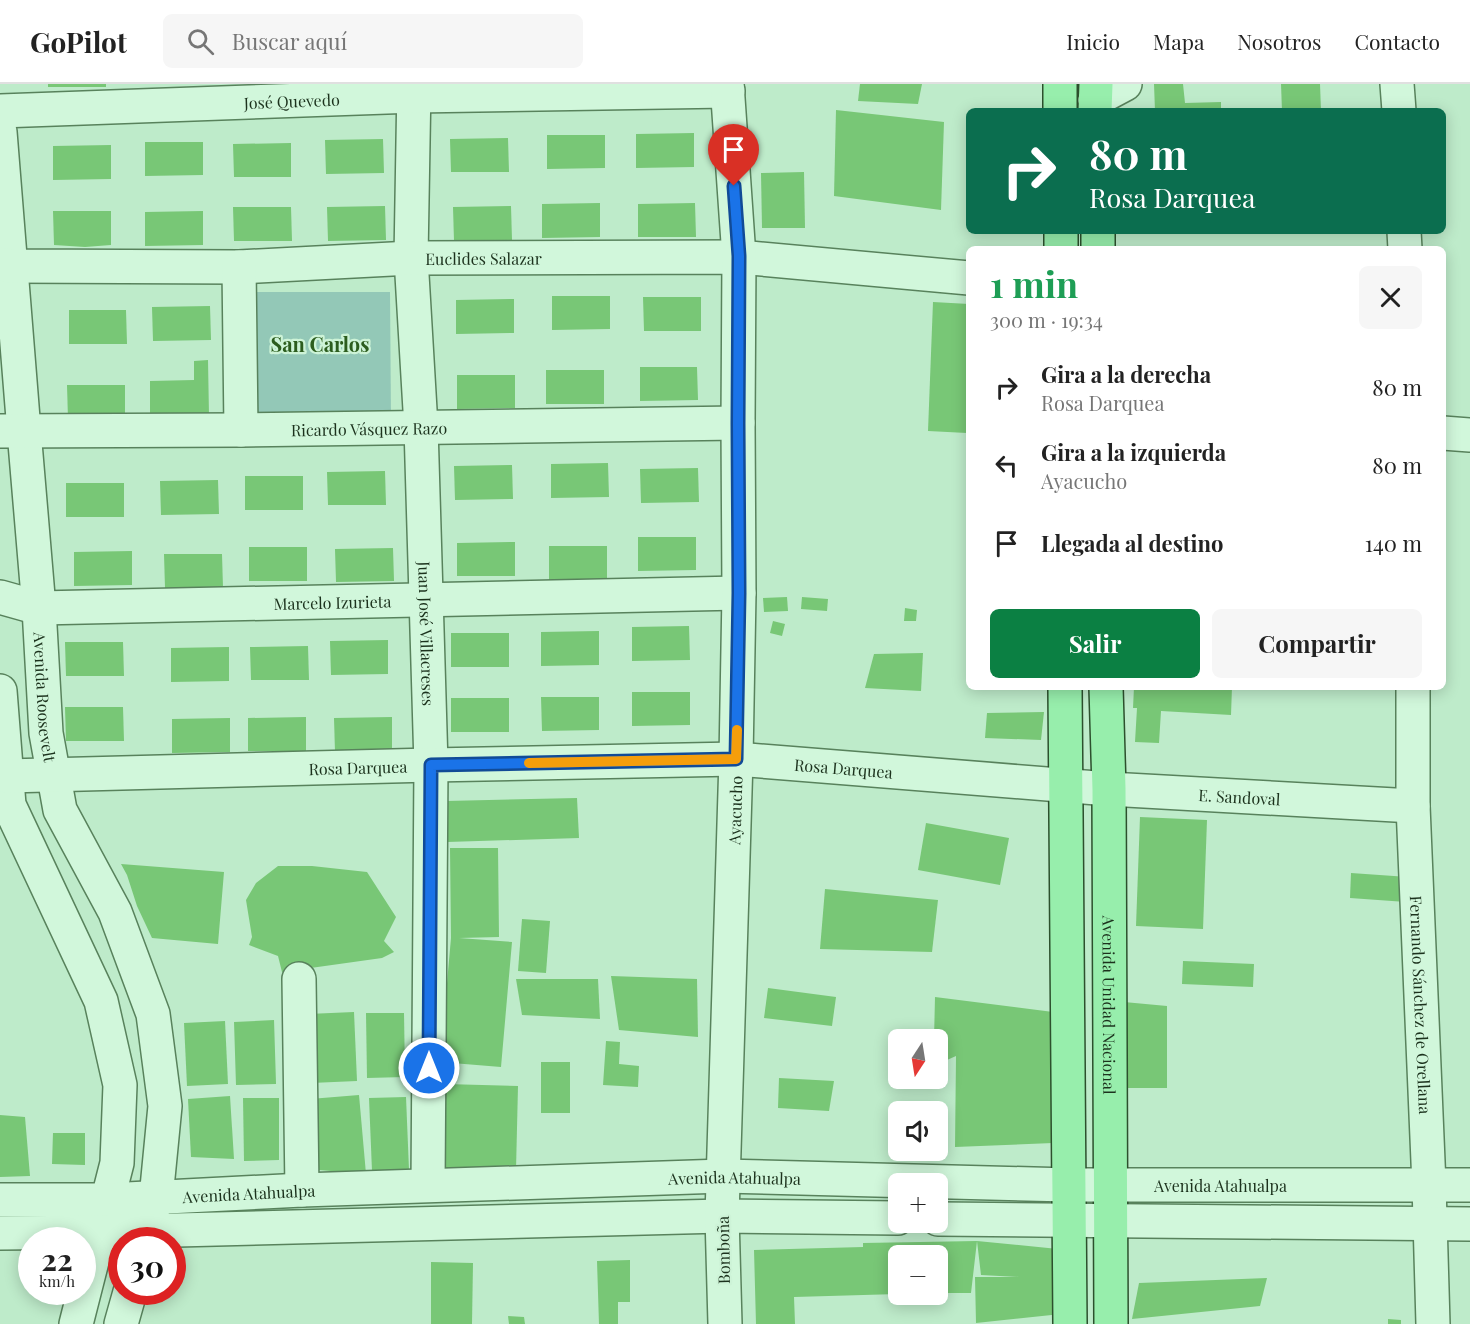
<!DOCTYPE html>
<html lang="es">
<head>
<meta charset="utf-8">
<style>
	:root { --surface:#fff; --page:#f6f6f6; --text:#222; --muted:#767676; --line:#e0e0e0; --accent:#0b8043 }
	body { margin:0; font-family:"Playfair Display",serif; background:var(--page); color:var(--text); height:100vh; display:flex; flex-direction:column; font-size:22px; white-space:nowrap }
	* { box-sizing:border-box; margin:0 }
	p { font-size:20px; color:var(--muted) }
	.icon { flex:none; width:33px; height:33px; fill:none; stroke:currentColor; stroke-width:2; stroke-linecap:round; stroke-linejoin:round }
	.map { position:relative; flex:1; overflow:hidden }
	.drawer { position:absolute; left:966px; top:162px; width:480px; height:444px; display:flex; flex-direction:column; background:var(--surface); border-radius:9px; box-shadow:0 3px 15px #0003 }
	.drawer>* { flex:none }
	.top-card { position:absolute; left:966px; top:24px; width:480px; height:126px; border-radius:9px; box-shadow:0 3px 15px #0003; background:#0b6e4f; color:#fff; overflow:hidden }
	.needle { width:39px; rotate:192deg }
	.fabs { position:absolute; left:888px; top:945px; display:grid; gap:12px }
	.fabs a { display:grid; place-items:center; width:60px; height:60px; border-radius:9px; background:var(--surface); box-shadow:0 3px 15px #0003; font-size:30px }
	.speed { position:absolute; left:18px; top:1143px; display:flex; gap:12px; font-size:30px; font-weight:700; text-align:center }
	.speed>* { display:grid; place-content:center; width:78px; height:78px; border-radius:50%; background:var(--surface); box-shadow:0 3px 15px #0003; line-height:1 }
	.speed small { font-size:15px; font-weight:400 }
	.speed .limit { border:9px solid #d22; background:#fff; color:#111 }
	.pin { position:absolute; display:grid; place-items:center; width:51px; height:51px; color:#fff; margin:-62px -26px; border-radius:50% 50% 50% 0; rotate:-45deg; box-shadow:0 0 6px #0007 }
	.pin .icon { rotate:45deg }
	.me { position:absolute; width:66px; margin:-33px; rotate:0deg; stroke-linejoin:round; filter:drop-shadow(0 0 4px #0008) }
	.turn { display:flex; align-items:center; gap:21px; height:126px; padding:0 24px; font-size:27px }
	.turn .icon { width:78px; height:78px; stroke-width:2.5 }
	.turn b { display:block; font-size:42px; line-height:51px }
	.round { display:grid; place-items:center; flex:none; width:63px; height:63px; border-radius:9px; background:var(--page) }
	.summary { display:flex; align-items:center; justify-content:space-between; height:102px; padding:0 24px }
	h1 { font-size:36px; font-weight:700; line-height:45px; color:#1e9e55 }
	.cta { display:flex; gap:12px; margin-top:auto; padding:12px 24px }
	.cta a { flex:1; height:69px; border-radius:9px; background:var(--accent); color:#fff; font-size:24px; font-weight:700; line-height:69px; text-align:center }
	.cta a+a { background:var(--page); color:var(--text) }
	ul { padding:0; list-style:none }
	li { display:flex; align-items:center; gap:18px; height:78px; padding:0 24px }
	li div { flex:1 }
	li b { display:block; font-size:22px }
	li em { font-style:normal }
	header { display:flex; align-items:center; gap:36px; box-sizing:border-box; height:84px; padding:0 30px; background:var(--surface); border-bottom:2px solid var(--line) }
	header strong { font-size:28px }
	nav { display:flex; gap:33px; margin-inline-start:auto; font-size:21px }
	.search { width:420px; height:54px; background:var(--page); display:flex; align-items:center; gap:15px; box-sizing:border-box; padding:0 21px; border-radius:9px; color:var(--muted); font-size:22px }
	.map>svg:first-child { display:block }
	.green { fill:#93c8b7 }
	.building { fill:#78c776 }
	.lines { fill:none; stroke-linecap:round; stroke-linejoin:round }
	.minor-casing { stroke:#58825c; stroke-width:36 }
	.major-casing { stroke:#2c502d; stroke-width:36 }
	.minor { stroke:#d1f7db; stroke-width:33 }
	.major { stroke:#97eeac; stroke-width:33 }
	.route-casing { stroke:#114b97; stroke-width:15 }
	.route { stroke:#1a73e8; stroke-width:10 }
	.slow { stroke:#f59e0b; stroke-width:10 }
	.labels { text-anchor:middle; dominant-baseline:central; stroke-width:4.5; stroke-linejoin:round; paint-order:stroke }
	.street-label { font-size:16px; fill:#1c321d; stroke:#cdf3d7 }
	.quarter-label { font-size:20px; font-weight:bold; fill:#2c5d1e; stroke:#cdf3d7 }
</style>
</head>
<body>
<header>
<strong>GoPilot</strong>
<div class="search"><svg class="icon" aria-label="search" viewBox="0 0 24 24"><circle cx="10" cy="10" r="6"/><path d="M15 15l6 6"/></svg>Buscar aquí</div>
<nav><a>Inicio</a><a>Mapa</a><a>Nosotros</a><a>Contacto</a></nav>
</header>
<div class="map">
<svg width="1470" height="1240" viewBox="0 0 1470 1240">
	<rect width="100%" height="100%" fill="#beebca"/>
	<polygon class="green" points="254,208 390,208 391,336 254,336"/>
	<g class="building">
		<rect x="48" y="0" width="58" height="3"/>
		<polygon points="860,0 922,0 918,20 858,17"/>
		<polygon points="1154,0 1183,0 1185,19 1221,18 1221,27 1155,27"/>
		<polygon points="1281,0 1320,0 1321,27 1282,27"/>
		<polygon points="836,26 944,38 941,126 834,112"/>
		<polygon points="694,49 694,83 636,84 636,50"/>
		<polygon points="547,51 605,51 605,84 547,85"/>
		<polygon points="508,54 509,88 451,88 450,55"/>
		<polygon points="383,55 384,89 326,90 325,56"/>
		<polygon points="145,58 203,58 203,91 145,92"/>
		<polygon points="291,59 291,93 234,93 233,60"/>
		<polygon points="111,61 111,95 53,96 53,62"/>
		<polygon points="804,88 805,144 762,144 761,89"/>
		<polygon points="600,119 600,153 542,154 542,120"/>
		<polygon points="695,119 696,153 638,153 638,120"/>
		<polygon points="385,122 386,156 328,157 327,123"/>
		<polygon points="511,122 512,156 454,157 453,123"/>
		<polygon points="233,123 291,123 292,157 234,157"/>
		<polygon points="53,127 111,127 111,161 85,163 54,161"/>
		<polygon points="203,127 203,161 145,162 145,128"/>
		<polygon points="552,212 610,212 610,245 552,246"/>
		<polygon points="643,213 701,213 701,247 644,247"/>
		<polygon points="514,215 514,249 456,250 456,216"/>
		<polygon points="933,218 969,220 969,299 967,349 928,347"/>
		<polygon points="210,222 211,256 153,257 152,223"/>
		<polygon points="69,226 126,226 127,260 69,260"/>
		<polygon points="208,276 209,332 150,332 150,297 194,296 194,277"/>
		<polygon points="640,283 697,283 698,316 640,317"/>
		<rect x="546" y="286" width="58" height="34"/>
		<polygon points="457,291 515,291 515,324 457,325"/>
		<polygon points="67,301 125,301 125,335 68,335"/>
		<polygon points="608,379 609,413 551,414 551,380"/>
		<polygon points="512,381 513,415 455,416 454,382"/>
		<polygon points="698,384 699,418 641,419 640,385"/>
		<polygon points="385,387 386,421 328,421 327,388"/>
		<rect x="245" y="392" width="58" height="34"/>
		<polygon points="218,396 219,430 161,431 160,397"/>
		<rect x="66" y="399" width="58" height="34"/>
		<rect x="967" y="407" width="2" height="21"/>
		<polygon points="638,453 696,453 696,486 638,487"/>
		<polygon points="515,458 515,492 457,492 457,459"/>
		<polygon points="549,462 607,462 607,495 549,496"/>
		<rect x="249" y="463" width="58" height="34"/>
		<polygon points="393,464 394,497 336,498 335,465"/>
		<polygon points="132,467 132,501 74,502 74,468"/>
		<polygon points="164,470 222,470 223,504 165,504"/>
		<polygon points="787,513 788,527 764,528 763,514"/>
		<polygon points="802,513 828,515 827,527 801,525"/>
		<polygon points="905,524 917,526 916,537 904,537"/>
		<polygon points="773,537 785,540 782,552 770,549"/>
		<polygon points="689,542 690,576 632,577 632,543"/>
		<polygon points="599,547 599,581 541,582 541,548"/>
		<rect x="451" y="549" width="58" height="34"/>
		<polygon points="388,556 388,590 331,591 330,557"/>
		<polygon points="65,558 123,558 124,592 66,592"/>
		<polygon points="308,562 309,596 251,596 250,563"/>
		<polygon points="229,563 229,597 171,598 171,564"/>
		<polygon points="923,569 921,607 865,604 874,570"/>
		<polygon points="1134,603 1232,603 1231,631 1161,627 1159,659 1135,658 1137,624 1133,624"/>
		<polygon points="632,608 690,608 690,641 632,642"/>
		<polygon points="541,613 599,613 599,646 542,647"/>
		<rect x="451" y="614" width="58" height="34"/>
		<polygon points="65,623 123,623 124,657 66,657"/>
		<polygon points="1044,628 1041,656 985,654 987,629"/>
		<polygon points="306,633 306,667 248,667 248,634"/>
		<polygon points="392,633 392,667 335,668 334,634"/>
		<polygon points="230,634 230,668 172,669 172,635"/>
		<polygon points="577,714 579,754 447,758 446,717"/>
		<polygon points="1140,733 1207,736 1203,845 1136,842"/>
		<polygon points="926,739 1009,754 1000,801 918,786"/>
		<polygon points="450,764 498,764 499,853 459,854 512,858 501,983 440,978 451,854"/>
		<polygon points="121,780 224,788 218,860 152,854 137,822 127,791"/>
		<polygon points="278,782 312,782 367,788 396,833 384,857 394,868 382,874 282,888 278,872 249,861 252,853 246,816 256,799"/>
		<polygon points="1351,789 1408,793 1406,818 1350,814"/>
		<polygon points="825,805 938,816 932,868 820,865"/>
		<polygon points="522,835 550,837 546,889 518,887"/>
		<polygon points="1183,877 1254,880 1253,903 1182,900"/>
		<polygon points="611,892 697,895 698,953 619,946"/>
		<polygon points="516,895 598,895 600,935 522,931"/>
		<polygon points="768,904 836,913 832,942 764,934"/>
		<polygon points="935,913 1053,928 1053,1059 955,1063 956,972 938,980 938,956 934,956"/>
		<polygon points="1124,918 1167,922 1167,1004 1123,1004"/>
		<polygon points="354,928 357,997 311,999 308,930"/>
		<polygon points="366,929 404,929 405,993 367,994"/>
		<polygon points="274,936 276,1000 236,1001 234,938"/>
		<polygon points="225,937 228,1000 187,1002 184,939"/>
		<polygon points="606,957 620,958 619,980 639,982 638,1003 603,1001"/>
		<rect x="541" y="978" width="29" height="51"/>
		<polygon points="779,994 834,997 829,1027 778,1024"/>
		<polygon points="445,1000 518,1002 516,1086 443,1084"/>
		<polygon points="359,1011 366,1090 319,1086 310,1015"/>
		<polygon points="230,1012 234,1075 191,1073 188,1015"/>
		<polygon points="406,1013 409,1086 372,1087 369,1014"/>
		<polygon points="243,1014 279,1014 279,1076 244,1077"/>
		<polygon points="0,1031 25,1033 30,1092 0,1093"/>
		<polygon points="53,1049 85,1049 85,1081 52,1080"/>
		<polygon points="977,1157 1058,1165 1061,1230 976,1239 975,1193 1019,1193 981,1191"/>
		<polygon points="977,1157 971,1209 938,1209 938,1172 898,1172 898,1210 794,1213 795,1240 756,1240 754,1166 863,1163 863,1159"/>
		<polygon points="630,1176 630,1218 618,1218 618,1240 599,1240 597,1177"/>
		<polygon points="431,1178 473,1179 472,1240 431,1240"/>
		<polygon points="1267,1194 1260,1222 1132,1235 1139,1199"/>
		<polygon points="508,1232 524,1233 525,1240 509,1240"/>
		<polygon points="1388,1235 1401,1236 1401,1240 1388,1240"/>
	</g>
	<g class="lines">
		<defs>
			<g id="minor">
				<path id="s1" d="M414 0 411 174 421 343 431 681 428 1101"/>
				<polyline points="1397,0 1399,27"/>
				<polyline points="1095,16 1125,0"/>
				<path id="s2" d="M0 27 415 12 728 7"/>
				<path id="s3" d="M0 48 24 347 39 524 46 649 60 726 115 828 153 930 165 1022 156 1114 144 1156"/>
				<polyline points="1404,147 1405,165"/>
				<path id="s4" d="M0 180 11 182 239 183 411 174 739 173 969 194"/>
				<polyline points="239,183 241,346"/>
				<path id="s5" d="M0 347 241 346 738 339"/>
				<polyline points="1443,349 1470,351"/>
				<path id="s6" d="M0 513 39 524 739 509"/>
				<path id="s7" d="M1413 603V722L1429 1101 1433 1240"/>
				<polyline points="0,607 9,721 101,917 120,1001 117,1079 76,1240"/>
				<path id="s8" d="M7 692 431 681 736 675 1109 705 1413 722"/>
				<polyline points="299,895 302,1106"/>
				<path id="s9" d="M0 1116H108L302 1106 723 1092 1069 1101H1470"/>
				<polyline points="938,1135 1470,1140"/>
				<polyline points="0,1149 99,1148 722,1132 898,1134"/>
				<polyline points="121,1240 130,1208"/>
				<path id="s10" d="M725 1240 722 1132 736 675 739 509 738 339 739 173 727 0"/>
			</g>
			<g id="major">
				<polyline points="1060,0 1060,27"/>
				<polyline points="1095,27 1096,0"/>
				<polyline points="1061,147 1061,165"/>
				<polyline points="1098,147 1098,165"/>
				<polyline points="1065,603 1070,1240"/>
				<path id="s11" d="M1106 603 1109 705 1111 1240"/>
			</g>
		</defs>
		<use href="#minor" class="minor-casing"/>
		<use href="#major" class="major-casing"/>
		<use href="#minor" class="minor"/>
		<use href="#major" class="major"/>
	</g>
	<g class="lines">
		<defs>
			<polyline id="route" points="429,984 431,681 736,675 739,509 738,339 739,172 734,102"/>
		</defs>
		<use href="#route" class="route-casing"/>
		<use href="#route" class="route"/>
		<polyline class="slow" points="529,679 736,675 737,646"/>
	</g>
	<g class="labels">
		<g class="street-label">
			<text stroke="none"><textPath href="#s2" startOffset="292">José Quevedo</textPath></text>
			<text stroke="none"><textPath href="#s4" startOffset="484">Euclides Salazar</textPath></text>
			<text stroke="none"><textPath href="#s5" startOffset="369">Ricardo Vásquez Razo</textPath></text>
			<text stroke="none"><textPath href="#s6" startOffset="334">Marcelo Izurieta</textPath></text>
			<text stroke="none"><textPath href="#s1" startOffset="550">Juan José Villacreses</textPath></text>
			<text stroke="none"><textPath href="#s3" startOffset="567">Avenida Roosevelt</textPath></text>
			<text stroke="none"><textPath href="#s8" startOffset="351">Rosa Darquea</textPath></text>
			<text stroke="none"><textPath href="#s8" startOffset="837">Rosa Darquea</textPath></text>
			<text stroke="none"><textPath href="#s8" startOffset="1234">E. Sandoval</textPath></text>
			<text stroke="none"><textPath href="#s10" startOffset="514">Ayacucho</textPath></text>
			<text stroke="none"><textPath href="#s11" startOffset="318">Avenida Unidad Nacional</textPath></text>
			<text stroke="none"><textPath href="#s7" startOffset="318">Fernando Sánchez de Orellana</textPath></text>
			<text stroke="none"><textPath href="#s9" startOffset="735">Avenida Atahualpa</textPath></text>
			<text stroke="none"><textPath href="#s9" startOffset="1221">Avenida Atahualpa</textPath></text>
			<text stroke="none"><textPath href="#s9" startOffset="249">Avenida Atahualpa</textPath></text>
			<text transform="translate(723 1166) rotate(-91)">Bomboña</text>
		</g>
		<g class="quarter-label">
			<text x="320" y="259">San Carlos</text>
		</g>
	</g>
</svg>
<div class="fabs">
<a><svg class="needle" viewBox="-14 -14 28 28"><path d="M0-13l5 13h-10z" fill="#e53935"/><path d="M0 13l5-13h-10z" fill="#767676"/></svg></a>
<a><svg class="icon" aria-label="sound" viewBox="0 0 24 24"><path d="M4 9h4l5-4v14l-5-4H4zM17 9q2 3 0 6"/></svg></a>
<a>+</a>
<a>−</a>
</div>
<div class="speed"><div>22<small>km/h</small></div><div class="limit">30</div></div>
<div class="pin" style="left:734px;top:102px;background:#d93025"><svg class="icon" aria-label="arrive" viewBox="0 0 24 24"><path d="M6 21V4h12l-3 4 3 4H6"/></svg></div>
<svg class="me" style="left:429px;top:984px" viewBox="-20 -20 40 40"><circle r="17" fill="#1a73e8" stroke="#fff" stroke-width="3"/><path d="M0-11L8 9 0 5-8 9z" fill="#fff"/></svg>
<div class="top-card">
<div class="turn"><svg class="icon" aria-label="right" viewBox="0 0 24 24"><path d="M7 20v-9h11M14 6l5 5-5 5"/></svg><div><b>80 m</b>Rosa Darquea</div></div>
</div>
<section class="drawer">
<div class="summary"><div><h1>1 min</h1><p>300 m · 19:34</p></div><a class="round"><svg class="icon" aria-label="close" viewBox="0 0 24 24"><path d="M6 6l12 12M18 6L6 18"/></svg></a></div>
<ul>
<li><svg class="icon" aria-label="right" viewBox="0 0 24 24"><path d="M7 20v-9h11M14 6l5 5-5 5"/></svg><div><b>Gira a la derecha</b><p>Rosa Darquea</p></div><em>80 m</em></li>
<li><svg class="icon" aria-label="left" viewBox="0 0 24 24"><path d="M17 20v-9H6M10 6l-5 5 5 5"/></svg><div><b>Gira a la izquierda</b><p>Ayacucho</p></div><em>80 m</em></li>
<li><svg class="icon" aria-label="arrive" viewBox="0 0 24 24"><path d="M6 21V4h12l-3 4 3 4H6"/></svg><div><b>Llegada al destino</b></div><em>140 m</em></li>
</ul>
<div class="cta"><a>Salir</a><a>Compartir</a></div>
</section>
</div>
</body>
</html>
